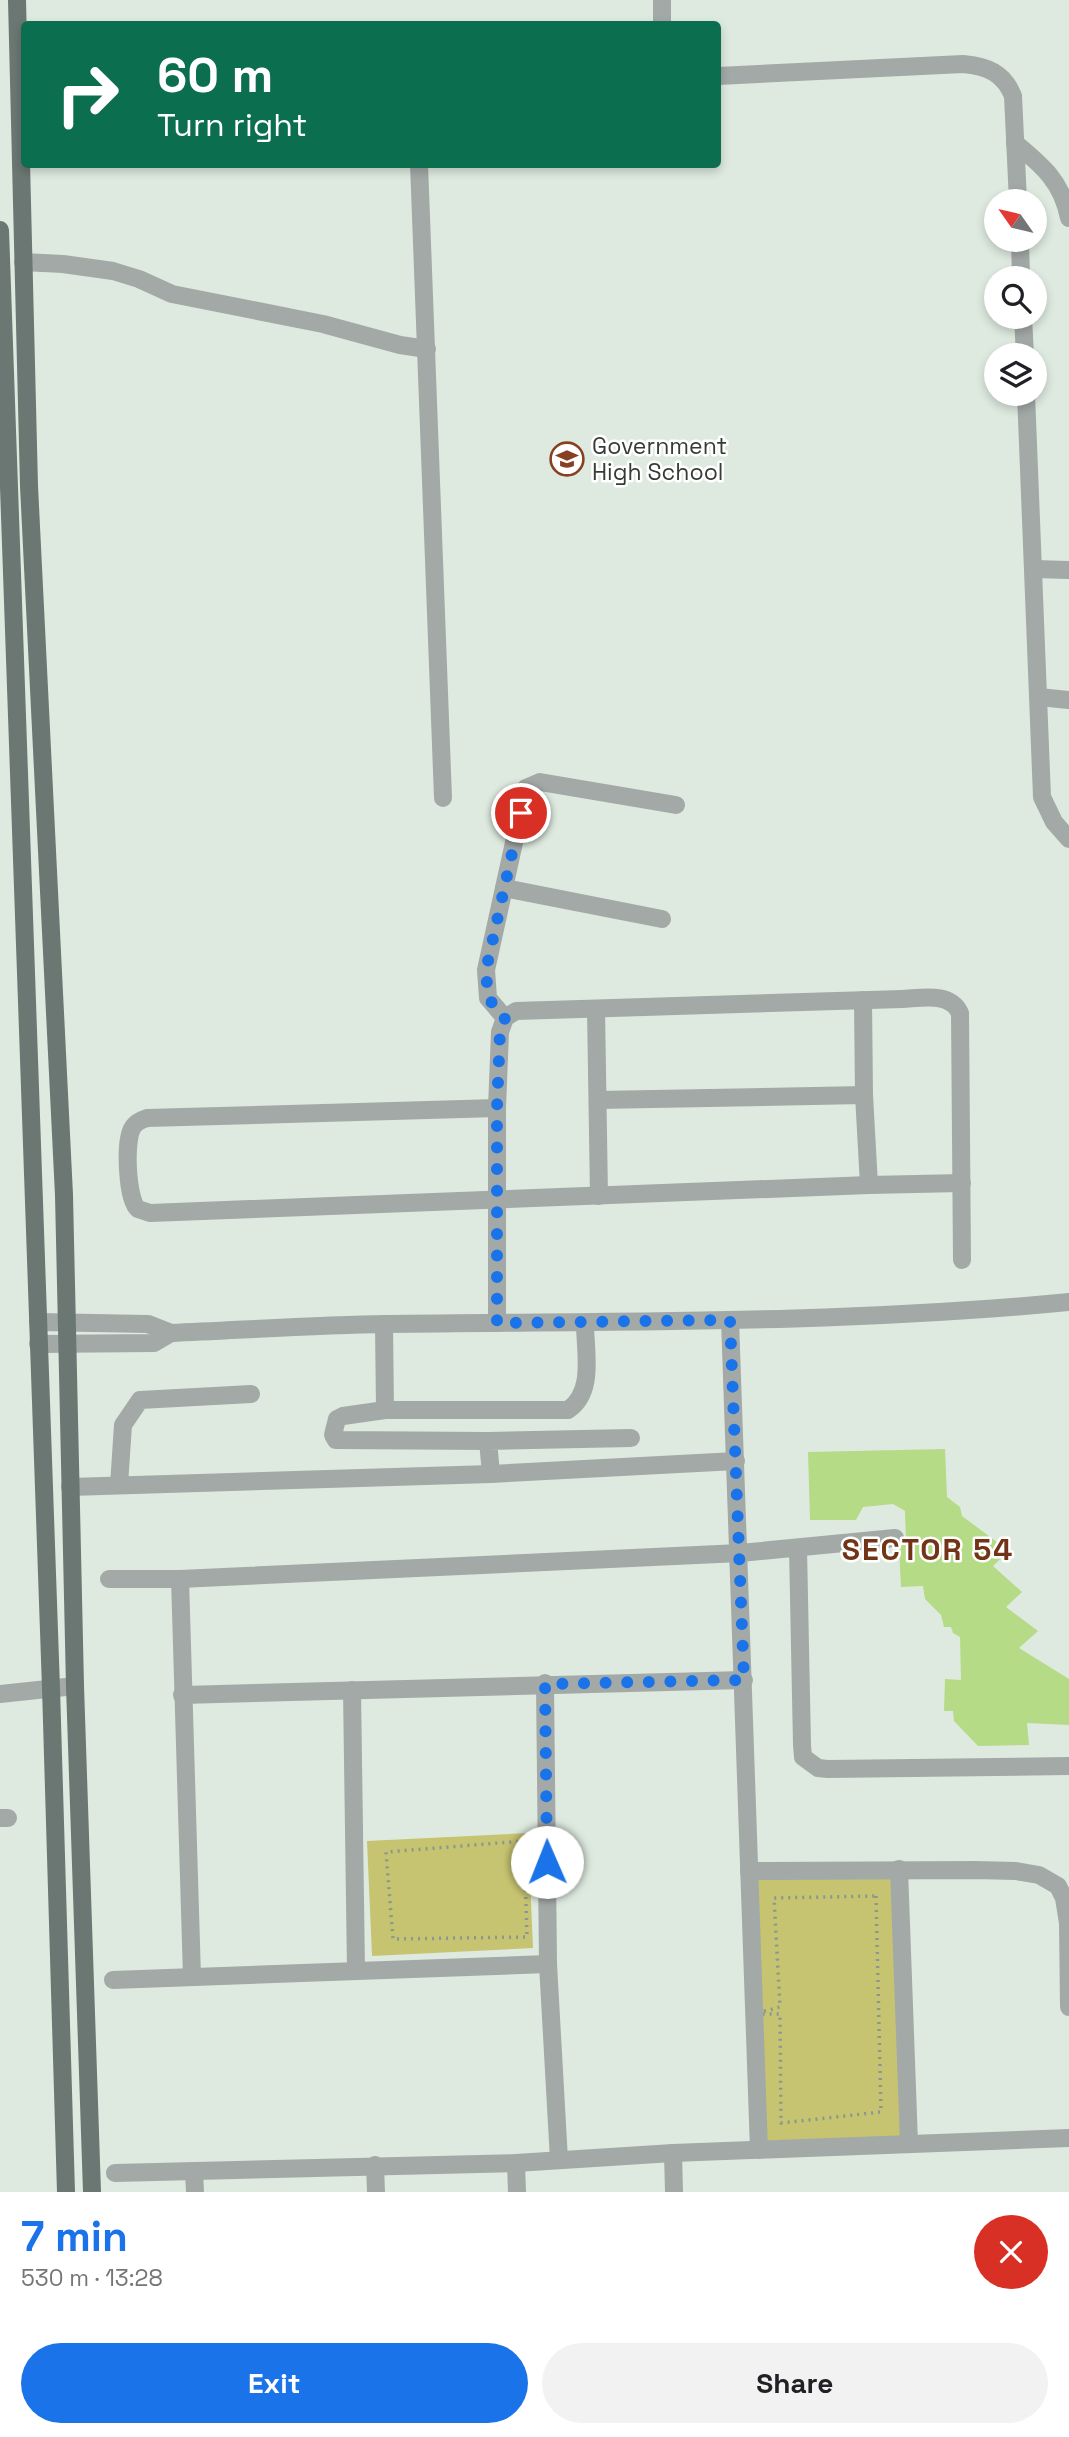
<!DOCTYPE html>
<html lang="en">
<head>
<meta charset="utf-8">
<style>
	:root { --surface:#fff; --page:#f2f2f2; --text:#202124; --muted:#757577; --accent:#1a73e8 }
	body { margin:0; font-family:"Space Grotesk",sans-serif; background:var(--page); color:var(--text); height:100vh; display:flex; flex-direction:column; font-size:26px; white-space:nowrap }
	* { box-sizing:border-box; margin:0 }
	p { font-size:23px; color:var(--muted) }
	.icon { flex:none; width:38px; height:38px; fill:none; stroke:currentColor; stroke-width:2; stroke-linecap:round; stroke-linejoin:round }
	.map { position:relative; height:2192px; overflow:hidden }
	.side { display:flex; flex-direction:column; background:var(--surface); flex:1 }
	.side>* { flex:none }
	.top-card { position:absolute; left:21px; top:21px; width:700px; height:147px; border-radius:7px; box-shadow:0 4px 10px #0003; background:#0b6e4f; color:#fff; overflow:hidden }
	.needle { width:46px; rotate:304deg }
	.tools { position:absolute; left:984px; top:189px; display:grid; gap:14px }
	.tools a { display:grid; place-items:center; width:63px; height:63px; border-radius:50%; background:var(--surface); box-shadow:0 4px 10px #0003; font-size:35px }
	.pin { position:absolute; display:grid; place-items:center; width:60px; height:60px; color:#fff; margin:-30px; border:4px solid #fff; border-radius:50%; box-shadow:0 2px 7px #0007 }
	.me { position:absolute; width:77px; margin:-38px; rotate:359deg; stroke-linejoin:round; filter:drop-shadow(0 0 5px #0008) }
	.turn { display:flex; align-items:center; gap:24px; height:147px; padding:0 21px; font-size:32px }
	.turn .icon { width:91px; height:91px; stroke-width:2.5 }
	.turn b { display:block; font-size:49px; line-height:60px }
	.round { display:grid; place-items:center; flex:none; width:74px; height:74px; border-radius:37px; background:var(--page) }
	.summary { display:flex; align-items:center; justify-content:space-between; height:119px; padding:0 21px }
	h1 { font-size:42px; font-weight:700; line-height:52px; color:var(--accent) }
	.action { display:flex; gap:14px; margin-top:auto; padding:14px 21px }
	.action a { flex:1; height:80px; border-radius:42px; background:var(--accent); color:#fff; font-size:28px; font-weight:700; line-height:80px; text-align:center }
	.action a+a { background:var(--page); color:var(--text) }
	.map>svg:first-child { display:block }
	.green { fill:#c7c471 }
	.building { fill:#b5db86 }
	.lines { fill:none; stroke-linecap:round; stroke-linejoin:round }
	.path { stroke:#8d968e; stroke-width:3.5; stroke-dasharray:2 5; stroke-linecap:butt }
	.minor { stroke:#a3a9a7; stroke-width:18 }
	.major { stroke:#6b7772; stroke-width:18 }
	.route { stroke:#1a73e8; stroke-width:12; stroke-dasharray:0 21.6 }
	.labels { text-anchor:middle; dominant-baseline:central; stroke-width:5; stroke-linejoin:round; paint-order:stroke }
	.poi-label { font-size:23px; fill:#373b37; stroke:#fff; text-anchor:start }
	.district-label { font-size:30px; font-weight:bold; letter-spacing:2px; fill:#733316; stroke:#fff }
</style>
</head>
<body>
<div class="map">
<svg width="1069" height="2192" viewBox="0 0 1069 2192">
	<rect width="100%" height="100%" fill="#deeae0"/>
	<g class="green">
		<polygon points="528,1833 533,1948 372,1956 367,1841"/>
		<polygon points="899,1869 909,2143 759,2150 749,1871"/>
	</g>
	<polygon class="building" points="945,1449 947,1497 960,1507 962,1516 1009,1551 993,1566 1022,1592 1006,1607 1038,1631 1019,1648 1069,1679 1069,1725 1027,1723 1029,1745 978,1746 954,1721 953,1711 944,1711 945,1679 961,1680 960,1637 953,1633 951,1627 944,1627 941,1615 925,1599 923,1586 901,1587 899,1548 906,1542 905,1511 893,1504 863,1507 856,1520 810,1520 808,1452"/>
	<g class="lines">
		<g class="path">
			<polygon points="524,1841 527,1937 393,1939 386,1852"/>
			<polygon points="876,1896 881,2112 781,2123 780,2014 754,2014 780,2007 774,1898"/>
		</g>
		<g class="minor">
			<polyline points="662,0 662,24"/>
			<path d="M718 76 963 64C987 66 1004 73 1013 96L1018 201"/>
			<path d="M1015 143C1043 166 1062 182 1069 218"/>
			<polyline points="419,164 443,798"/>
			<polyline points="1020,240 1021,278"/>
			<polyline points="23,262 63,264 113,271 139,279 172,294 323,324 400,345 427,349"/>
			<polyline points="1023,317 1025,355"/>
			<polyline points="1026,394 1042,797 1054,822 1069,839"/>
			<polyline points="1034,569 1069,570"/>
			<polyline points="1039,697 1069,700"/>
			<polyline points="504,888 662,919"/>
			<polyline points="863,1000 864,1095 869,1185"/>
			<polyline points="596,1009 599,1196"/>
			<polyline points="505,1018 488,998 486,970 526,788 540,782 676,805"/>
			<polyline points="598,1100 864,1095"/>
			<path d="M497 1108 147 1118C141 1120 136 1122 133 1127 124 1140 127 1200 138 1209L150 1213 869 1185 962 1183"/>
			<polyline points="730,1320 759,2150"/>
			<path d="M38 1322 148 1324 171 1333C243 1330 315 1325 387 1324 615 1321 843 1324 1069 1302"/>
			<path d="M497 1323V1108L500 1032 505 1018 516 1011 902 999C923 998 950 992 960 1013L962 1260"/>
			<polyline points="384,1324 385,1410 343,1416 337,1419 333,1435 336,1440 488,1441"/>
			<polyline points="38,1344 154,1343 171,1333"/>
			<path d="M385 1410H568C595 1392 585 1352 585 1323"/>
			<polyline points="491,1474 488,1441 631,1438"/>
			<polyline points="119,1485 123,1425 140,1400 251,1394"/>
			<polyline points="70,1487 491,1474 736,1461"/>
			<polyline points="798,1548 802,1745 803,1757 818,1768 828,1769 1069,1766"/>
			<polyline points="109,1579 180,1579 740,1553 895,1538"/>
			<polyline points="180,1579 192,1977"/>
			<polyline points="545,1683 548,1964 559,2160"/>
			<polyline points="352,1690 356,1970"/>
			<polyline points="0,1694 75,1686"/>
			<polyline points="182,1695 744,1680"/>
			<polyline points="0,1818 8,1818"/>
			<polyline points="899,1869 909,2143"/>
			<polyline points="749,1871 975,1870 1016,1871 1039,1875 1058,1886 1064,1898 1068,1923 1069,2007"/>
			<polyline points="113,1980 548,1964"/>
			<polyline points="673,2153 674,2192"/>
			<polyline points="516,2163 517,2192"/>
			<polyline points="375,2165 376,2192"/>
			<polyline points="194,2171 195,2192"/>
			<polyline points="115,2173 516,2163 673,2153 1069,2138"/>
		</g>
		<g class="major">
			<polyline points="17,0 29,486 64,1195 75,1686 92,2192"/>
			<polyline points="0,230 51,1688 66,2192"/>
		</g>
	</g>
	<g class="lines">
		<polyline class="route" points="521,813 486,970 488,998 505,1018 500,1032 497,1108 497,1323 730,1320 744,1680 545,1684 547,1862"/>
	</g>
	<defs>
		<symbol id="school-ring" viewBox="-11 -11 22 22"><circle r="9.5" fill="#fff" stroke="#884021" stroke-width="1.5"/><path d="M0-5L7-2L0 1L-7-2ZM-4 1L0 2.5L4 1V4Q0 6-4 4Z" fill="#884021"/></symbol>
	</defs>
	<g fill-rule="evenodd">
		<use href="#school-ring" x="548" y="440" width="38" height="38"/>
	</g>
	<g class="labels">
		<g class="poi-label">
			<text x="592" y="446">Government<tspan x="592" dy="26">High School</tspan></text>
		</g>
		<g class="district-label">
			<text x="928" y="1549">SECTOR 54</text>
		</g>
	</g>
</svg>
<div class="tools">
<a><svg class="needle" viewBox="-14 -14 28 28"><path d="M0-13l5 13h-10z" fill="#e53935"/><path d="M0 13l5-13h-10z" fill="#757577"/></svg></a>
<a><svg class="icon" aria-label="search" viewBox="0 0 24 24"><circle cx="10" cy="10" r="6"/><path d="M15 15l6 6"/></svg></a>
<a><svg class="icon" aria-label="layers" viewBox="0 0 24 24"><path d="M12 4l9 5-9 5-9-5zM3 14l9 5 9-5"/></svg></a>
</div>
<div class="pin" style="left:521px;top:813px;background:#d93025"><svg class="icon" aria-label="arrive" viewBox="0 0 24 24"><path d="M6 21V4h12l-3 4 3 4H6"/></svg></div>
<svg class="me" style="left:547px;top:1862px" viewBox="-20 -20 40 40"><circle r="19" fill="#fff"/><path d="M0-13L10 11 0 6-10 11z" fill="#1a73e8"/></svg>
<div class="top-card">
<div class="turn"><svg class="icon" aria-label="right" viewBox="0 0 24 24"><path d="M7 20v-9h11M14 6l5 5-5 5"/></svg><div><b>60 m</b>Turn right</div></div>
</div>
</div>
<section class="side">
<div class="summary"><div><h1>7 min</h1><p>530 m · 13:28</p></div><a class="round" style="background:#d93025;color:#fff"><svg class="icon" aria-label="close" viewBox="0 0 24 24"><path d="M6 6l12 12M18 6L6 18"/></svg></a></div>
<div class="action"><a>Exit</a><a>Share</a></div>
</section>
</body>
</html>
